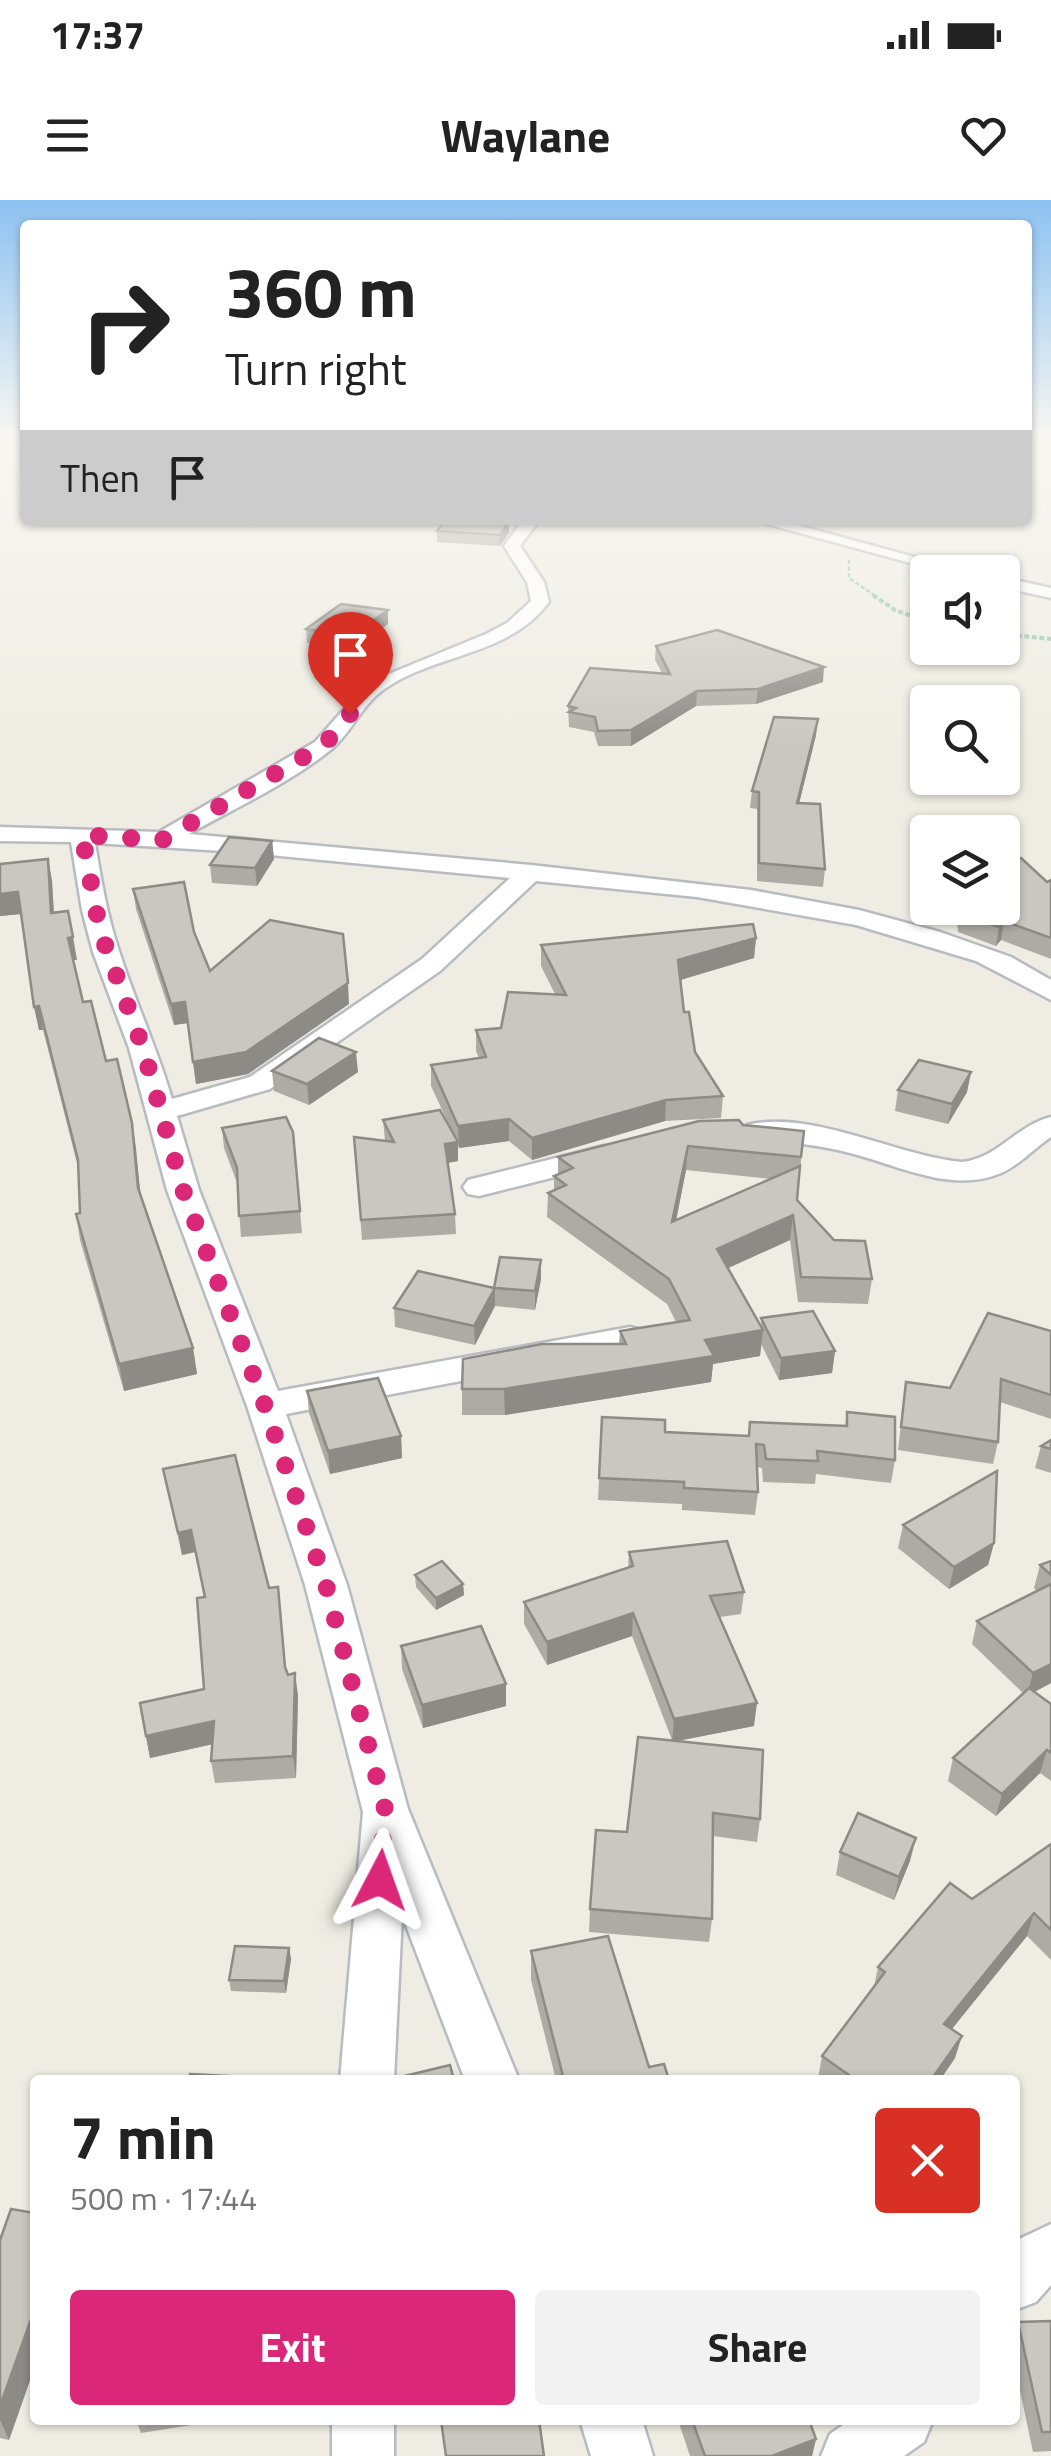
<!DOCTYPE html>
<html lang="en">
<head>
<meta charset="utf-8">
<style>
	:root { --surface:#fff; --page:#f2f2f2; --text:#222; --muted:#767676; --accent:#db2777 }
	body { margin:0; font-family:"Titillium Web",sans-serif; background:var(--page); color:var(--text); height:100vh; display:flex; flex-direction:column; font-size:38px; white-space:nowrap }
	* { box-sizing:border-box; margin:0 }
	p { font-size:32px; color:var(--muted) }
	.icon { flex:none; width:55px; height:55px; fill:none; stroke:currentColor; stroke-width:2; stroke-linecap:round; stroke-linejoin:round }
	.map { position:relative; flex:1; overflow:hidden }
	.drawer { position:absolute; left:30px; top:1875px; width:990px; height:350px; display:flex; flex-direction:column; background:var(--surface); border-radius:10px; box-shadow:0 2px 8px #0004 }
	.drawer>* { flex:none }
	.guide { position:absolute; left:20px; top:20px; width:1012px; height:305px; border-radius:10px; box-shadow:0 2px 8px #0004; background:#fff; color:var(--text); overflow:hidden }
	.buttons { position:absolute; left:910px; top:355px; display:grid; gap:20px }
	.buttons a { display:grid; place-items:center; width:110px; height:110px; border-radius:10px; background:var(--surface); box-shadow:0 2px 8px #0004; font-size:50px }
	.pin { position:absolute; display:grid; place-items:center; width:85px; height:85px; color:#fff; margin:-102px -42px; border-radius:50% 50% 50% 0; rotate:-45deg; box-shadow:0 0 10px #0007 }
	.pin .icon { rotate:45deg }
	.me { position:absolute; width:110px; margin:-55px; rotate:4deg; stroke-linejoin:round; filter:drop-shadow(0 0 8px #0008) }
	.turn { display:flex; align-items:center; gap:35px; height:210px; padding:0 40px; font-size:45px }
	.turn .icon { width:130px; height:130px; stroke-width:2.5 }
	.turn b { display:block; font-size:70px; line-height:85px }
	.then { display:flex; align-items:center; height:95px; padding:0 40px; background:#0003; gap:20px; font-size:38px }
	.round { display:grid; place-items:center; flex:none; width:105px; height:105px; border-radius:10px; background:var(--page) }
	.head { display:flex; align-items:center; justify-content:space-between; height:170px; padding:0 40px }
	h1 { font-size:60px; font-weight:700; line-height:75px }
	.button { display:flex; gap:20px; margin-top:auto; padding:20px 40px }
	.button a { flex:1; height:115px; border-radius:10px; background:var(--accent); color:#fff; font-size:40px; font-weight:700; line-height:115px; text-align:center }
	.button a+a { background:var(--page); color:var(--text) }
	.status { display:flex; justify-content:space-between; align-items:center; height:70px; padding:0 50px; background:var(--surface); direction:ltr }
	.status svg { height:28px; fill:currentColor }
	header { display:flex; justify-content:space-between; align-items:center; height:130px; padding:0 40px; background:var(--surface); font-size:45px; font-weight:700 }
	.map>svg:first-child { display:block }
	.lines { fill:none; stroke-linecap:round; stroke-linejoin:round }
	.minor-casing { stroke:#b8bcc1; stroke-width:5 }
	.path-far1 { stroke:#95c8a3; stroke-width:2.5; stroke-dasharray:4 2.5; stroke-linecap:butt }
	.path { stroke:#95c8a3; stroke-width:4; stroke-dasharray:5 2.5; stroke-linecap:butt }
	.minor { fill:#fff; fill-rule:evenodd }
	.wall { fill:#aeaba5; fill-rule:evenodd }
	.shaded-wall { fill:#8d8b86 }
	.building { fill:#cac7c0; stroke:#8d8b86; stroke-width:2.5 }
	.route { stroke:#db2777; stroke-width:18; stroke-dasharray:0 32.4 }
</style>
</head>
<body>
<div class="status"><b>17:37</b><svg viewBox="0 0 49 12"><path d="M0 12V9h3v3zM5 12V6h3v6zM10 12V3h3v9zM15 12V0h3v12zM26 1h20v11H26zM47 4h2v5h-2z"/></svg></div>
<header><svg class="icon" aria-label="menu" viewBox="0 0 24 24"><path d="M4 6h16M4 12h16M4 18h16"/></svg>Waylane<svg class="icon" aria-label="heart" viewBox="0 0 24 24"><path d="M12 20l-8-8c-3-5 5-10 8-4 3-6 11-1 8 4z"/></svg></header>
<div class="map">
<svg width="1051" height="2256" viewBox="0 0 1051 2256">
	<rect width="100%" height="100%" fill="#efede3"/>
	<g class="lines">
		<defs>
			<g id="minor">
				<path d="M523 320 537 323 520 346 544 382 549 402C508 457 434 453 383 490 362 505 352 531 333 548 290 583 237 607 189 634L531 665 751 690 859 710 940 732 1011 757 1051 780V800L976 761 856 725 697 697 536 681 440 771 270 889 177 916 199 990 278 1191 630 1127 642 1130 648 1138 642 1146 630 1149 286 1214 347 1385 408 1609 519 1880H465L402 1715 394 1880H340L363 1612 305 1385 247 1206 167 990 129 848 93 752 82 710 71 642 0 641V627L159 632 315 542 367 483 486 434 507 423 531 401 527 382 504 346ZM95 643 239 652 510 678 422 759 250 877 172 899C157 848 135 801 119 751 107 715 101 679 95 643Z"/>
				<polygon points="752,320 778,320 970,372 944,372"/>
				<polygon points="1002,377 1051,388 1051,398 1002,387"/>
				<path d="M1051 917V937C1034 948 1020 965 1001 973 952 994 898 965 850 953 820 945 789 942 758 940L747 937 743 931 747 925C811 909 897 956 962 962 997 959 1017 925 1051 917Z"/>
				<polygon points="604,946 615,948 619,955 615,962 479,996 468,994 463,987 468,980"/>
				<polygon points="1051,2024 1051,2085 1036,2102 1015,2110 1015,2041"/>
				<rect x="332" y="2220" width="62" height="36"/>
				<polygon points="580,2220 642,2220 653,2256 591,2256"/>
				<polygon points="850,2220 933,2220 924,2242 904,2256 821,2256 830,2234"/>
			</g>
		</defs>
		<use href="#minor" class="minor-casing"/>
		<polyline class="path-far1" points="849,360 849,378 877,397"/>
		<g class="path">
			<polyline points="873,395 895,410 928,422"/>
			<polyline points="1002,434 1051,439"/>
		</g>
		<use href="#minor" class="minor"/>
	</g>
	<g class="wall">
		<polygon points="509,322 509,333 500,346 437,342 437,331"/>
		<polygon points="388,424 352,451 307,443 306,429"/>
		<polygon points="656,446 823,482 756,504 696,506 631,546 598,546 594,532 569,527 568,506 662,473 655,460"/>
		<polygon points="816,535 799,603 825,669 823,687 757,681 757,609 750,608 752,591"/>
		<polygon points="272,641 274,659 257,686 212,683 210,665"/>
		<polygon points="48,659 52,681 54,713 77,760 73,760 83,802 132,923 141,996 193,1148 197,1174 124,1191 80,1040 76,1014 80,1013 78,967 43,830 39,830 21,714 0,716"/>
		<polygon points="1051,680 1051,759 1001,740 996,746 958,732 956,708 1002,708"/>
		<polygon points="133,689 194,732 210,771 349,804 248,874 196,884 188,823 174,825 136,709"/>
		<polygon points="756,738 754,758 680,780 684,812 695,852 723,896 721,918 665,921 532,960 509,941 459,948 458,946 458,961 448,963 455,1014 456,1034 362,1040 354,937 385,941 383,920 449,925 431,886 431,865 479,858 476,851 476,830 501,828 555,794 541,766 541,745"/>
		<polygon points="272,871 358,872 309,905 274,891"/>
		<polygon points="971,872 967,892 948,924 895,911 898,890"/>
		<path d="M743 925 804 931 797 1000 872 1079 868 1104 798 1102 790 1040 728 1068 761 1126V1118L835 1151 832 1173 779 1180 761 1144 760 1156 713 1164 711 1182 505 1215H462V1189L619 1144 620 1131 676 1122 667 1104 547 1017 548 993 554 990V976L558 974V957ZM686 970 771 979 676 1020Z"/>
		<polygon points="222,928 293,932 302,1033 241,1037 237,983 224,948"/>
		<polygon points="541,1079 535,1110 495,1106 475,1145 395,1127 394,1108"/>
		<polygon points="1051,1131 1051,1219 1000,1202 998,1242 993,1264 898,1250 906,1182 950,1188"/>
		<polygon points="307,1191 401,1236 402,1258 330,1274 309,1213"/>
		<polygon points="847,1212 895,1260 891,1283 816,1274 815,1284 763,1282 762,1268 757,1267 758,1292 755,1315 682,1310 682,1304 598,1300 602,1217 665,1232 748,1236 845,1226"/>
		<polygon points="1051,1240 1051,1273 1035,1268 1041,1246"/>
		<polygon points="163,1269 269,1388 278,1387 286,1470 298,1495 296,1578 215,1583 211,1561 213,1544 150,1558 146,1536 204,1489 204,1397 195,1352 182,1355"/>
		<polygon points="903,1325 994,1343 988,1365 949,1389 898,1348"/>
		<polygon points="629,1352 744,1392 741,1414 720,1417 754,1526 677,1541 760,1619 757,1642 713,1636 712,1719 709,1742 589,1732 590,1709 672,1540 632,1436 547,1465 524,1424 524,1402 628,1368"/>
		<polygon points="1051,1361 1051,1483 1034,1492 1051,1504 1051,1581 1040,1573 996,1616 948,1581 953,1558 1023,1493 972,1444 977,1421 1037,1391 1034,1388 1040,1365"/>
		<polygon points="415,1375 463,1384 464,1395 436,1410 416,1387"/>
		<polygon points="401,1446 506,1506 423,1528 402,1469"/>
		<polygon points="1051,1644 1051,1760 1027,1736 952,1829 955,1858 940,1880 820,1880 818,1878 822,1856 874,1787 878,1767"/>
		<polygon points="840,1652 910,1661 894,1700 836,1675"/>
		<polygon points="289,1748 291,1759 286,1793 231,1791 229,1780"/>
		<polygon points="531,1751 649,1867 669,1880 556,1880 531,1780"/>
		<polygon points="35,2013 35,2166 9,2240 0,2238 0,2040"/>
		<polygon points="1051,2121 1051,2251 1033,2252 1015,2167 1015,2129 1018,2122"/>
		<polygon points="136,2220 223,2220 141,2233"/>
		<polygon points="678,2220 809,2220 816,2239 812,2256 690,2256"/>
	</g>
	<g class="shaded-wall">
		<polygon points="509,322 509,333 500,346 500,335"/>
		<polygon points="388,410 388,424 352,451 351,436"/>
		<polygon points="824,467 823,482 756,504 758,489"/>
		<polygon points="697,491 696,506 631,546 631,530"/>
		<polygon points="818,519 816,535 795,620 797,603"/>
		<polygon points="272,641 274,659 257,686 255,668"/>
		<polygon points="48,659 52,681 55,736 51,713"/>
		<polygon points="18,692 22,714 0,716 0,694"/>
		<polygon points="1004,721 1001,740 996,746 999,727"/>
		<polygon points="73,737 77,760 72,760 68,738"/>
		<polygon points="756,738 754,758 677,781 678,760"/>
		<polygon points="348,783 349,804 248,874 196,884 193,862"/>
		<polygon points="185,802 188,823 174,825 171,804"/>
		<polygon points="39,806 43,830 39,830 34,807"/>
		<polygon points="356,852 358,872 309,905 307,884"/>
		<polygon points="971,872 967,892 948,924 952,904"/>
		<polygon points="666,900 665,921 532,960 532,938"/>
		<polygon points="509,919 509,941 459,948 458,926"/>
		<polygon points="132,923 136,948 142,1013 138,988"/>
		<polygon points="458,942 458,961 446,963 445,944"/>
		<polygon points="688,946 686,970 671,1046 672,1022"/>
		<polygon points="793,1015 790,1040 715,1074 717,1049"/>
		<polygon points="541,1060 541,1079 535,1110 535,1091"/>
		<polygon points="495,1088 495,1106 475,1145 474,1126"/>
		<polygon points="763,1130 760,1156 713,1164 711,1182 505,1215 504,1189 705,1140"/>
		<polygon points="193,1148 197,1174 124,1191 119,1164"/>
		<polygon points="835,1151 832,1173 779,1180 781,1158"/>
		<polygon points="401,1236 402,1258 330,1274 328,1251"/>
		<polygon points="191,1330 195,1352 182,1355 178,1333"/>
		<polygon points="994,1343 988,1365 949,1389 954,1367"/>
		<polygon points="463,1384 464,1395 436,1410 436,1398"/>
		<polygon points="633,1413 632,1436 547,1465 547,1442"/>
		<polygon points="1051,1464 1051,1483 1027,1496 1033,1473"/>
		<polygon points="295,1473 298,1495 296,1578 293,1556"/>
		<polygon points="506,1484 506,1506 423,1528 422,1505"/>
		<polygon points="757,1503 754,1526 672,1542 674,1519"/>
		<polygon points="214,1521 218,1543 150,1558 146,1536"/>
		<polygon points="1047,1550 1040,1573 996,1616 1002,1594"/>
		<polygon points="916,1638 910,1661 894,1700 899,1677"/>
		<polygon points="1034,1713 1027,1736 938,1846 944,1824"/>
		<polygon points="289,1748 291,1759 286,1793 284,1781"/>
		<polygon points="962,1836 955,1858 940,1880 931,1880"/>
		<polygon points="35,2108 35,2166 9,2240 0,2220 0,2206"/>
		<polygon points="816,2239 812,2256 772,2256"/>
	</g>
	<g class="building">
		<polygon points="446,320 505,320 509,322 500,335 437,331"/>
		<polygon points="341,404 388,410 351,436 306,429"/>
		<polygon points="717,430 824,467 758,489 697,491 631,530 598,531 595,517 569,512 576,508 568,506 590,468 670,474 656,446"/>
		<polygon points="774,517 818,519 797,603 820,604 825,669 759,663 759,592 752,591"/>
		<polygon points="229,637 272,641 255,668 210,665"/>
		<polygon points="1021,658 1047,682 1051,680 1051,738 1004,721 999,727 961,714 960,708 1002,708 1002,661"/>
		<polygon points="48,659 51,713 68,711 73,737 68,738 83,802 91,801 106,861 117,859 132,923 138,988 193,1148 119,1164 76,1014 80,1013 78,960 39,806 34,807 18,692 0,694 0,664"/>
		<polygon points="184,682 194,732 210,771 270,720 343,734 348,783 246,852 193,862 185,802 171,804 133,689"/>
		<polygon points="753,724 756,738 678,760 684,812 689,812 695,852 723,896 666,900 532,938 509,919 458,926 431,865 486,857 476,830 501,828 508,792 566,795 541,745"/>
		<polygon points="319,838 356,852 307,884 272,871"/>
		<polygon points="919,860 971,872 952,904 898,890"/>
		<polygon points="440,910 458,942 445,944 455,1014 361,1020 354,937 394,942 383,920"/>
		<polygon points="286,917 293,932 300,1011 239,1016 237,968 222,928"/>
		<polygon points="739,920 743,925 804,931 801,957 688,946 672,1022 800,966 797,1000 834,1040 865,1041 872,1079 801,1077 793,1015 717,1049 763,1130 705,1140 714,1156 504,1189 462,1189 463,1159 542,1144 626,1144 620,1131 690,1120 669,1079 548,993 566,985 554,976 573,968 558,957 699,921"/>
		<polygon points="500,1057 541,1060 535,1091 495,1088 474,1126 394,1108 418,1071 494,1088"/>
		<polygon points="813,1111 835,1151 781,1158 761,1118"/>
		<polygon points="988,1113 1051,1131 1051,1195 1001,1179 998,1242 901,1227 906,1182 950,1188"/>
		<polygon points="378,1178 401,1236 328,1251 307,1191"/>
		<polygon points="847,1212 895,1217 895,1260 817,1251 818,1261 766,1259 764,1245 756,1244 758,1292 684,1288 684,1282 599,1278 602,1217 665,1220 665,1232 749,1236 750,1222 847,1226"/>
		<polygon points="1051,1240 1051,1249 1041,1246"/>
		<polygon points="235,1255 269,1388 278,1387 285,1467 288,1475 295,1473 293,1556 211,1561 214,1521 146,1536 140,1503 204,1489 197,1398 205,1397 191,1330 178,1333 163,1269"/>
		<polygon points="997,1271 994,1343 954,1367 903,1325"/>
		<polygon points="727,1341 744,1392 710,1396 757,1503 674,1519 633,1413 547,1442 524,1402 633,1366 629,1352"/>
		<polygon points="442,1361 463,1384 436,1398 415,1375"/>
		<polygon points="1051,1361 1051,1375 1040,1365"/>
		<polygon points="1051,1384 1051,1464 1033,1473 977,1421"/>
		<polygon points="481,1426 506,1484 422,1505 401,1446"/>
		<polygon points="1029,1488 1051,1504 1051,1553 1047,1550 1002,1594 953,1558"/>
		<polygon points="638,1537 763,1550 760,1619 713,1613 712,1719 590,1709 596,1630 627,1632"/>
		<polygon points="858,1613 916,1638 899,1677 840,1652"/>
		<polygon points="1051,1644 1051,1730 1034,1713 944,1824 962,1836 931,1880 856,1880 822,1856 885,1772 878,1767 950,1683 972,1699"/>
		<polygon points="608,1736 649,1867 664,1864 669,1880 564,1880 531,1751"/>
		<polygon points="235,1746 289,1748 284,1781 229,1780"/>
		<polygon points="450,1865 454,1880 388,1880"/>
		<polygon points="190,1874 304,1880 189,1880"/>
		<polygon points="11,2009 35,2013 35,2108 0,2206 0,2040"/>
		<polygon points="1051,2121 1051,2232 1042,2232 1018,2122"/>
		<polygon points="441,2220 539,2220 544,2256 446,2256"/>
		<polygon points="692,2220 809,2220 816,2239 772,2256 705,2256"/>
	</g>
	<linearGradient id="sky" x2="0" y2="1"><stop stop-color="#8dc2f1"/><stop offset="0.43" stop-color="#f8f7f2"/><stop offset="1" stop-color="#f8f7f2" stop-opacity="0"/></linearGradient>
	<rect width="1051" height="550" fill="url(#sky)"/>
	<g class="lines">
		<polyline class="route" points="350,514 324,545 162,640 82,635 100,731 143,848 183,990 265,1206 326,1385 385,1609 380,1680"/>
	</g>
</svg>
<div class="buttons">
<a><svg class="icon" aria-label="sound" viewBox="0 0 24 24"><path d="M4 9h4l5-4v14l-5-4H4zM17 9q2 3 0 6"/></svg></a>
<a><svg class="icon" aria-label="search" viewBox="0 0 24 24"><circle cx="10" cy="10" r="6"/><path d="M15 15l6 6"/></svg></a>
<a><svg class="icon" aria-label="layers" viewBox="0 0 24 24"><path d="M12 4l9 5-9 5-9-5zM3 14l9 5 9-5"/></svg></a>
</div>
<div class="pin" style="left:350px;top:514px;background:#d93025"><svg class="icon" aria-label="arrive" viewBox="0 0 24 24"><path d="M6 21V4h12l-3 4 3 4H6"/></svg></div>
<svg class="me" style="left:380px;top:1680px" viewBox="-20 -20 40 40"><path d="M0-17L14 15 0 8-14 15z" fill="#db2777" stroke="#fff" stroke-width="4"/></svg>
<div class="guide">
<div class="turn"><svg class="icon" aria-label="right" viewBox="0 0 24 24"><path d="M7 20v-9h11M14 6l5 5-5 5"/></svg><div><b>360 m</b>Turn right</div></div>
<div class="then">Then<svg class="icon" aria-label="arrive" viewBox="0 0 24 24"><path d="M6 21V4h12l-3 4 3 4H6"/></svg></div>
</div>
<section class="drawer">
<div class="head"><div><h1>7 min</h1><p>500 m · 17:44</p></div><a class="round" style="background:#d93025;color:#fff"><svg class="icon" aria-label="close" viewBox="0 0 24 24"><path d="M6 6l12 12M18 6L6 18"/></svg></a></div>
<div class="button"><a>Exit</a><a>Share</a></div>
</section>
</div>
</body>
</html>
